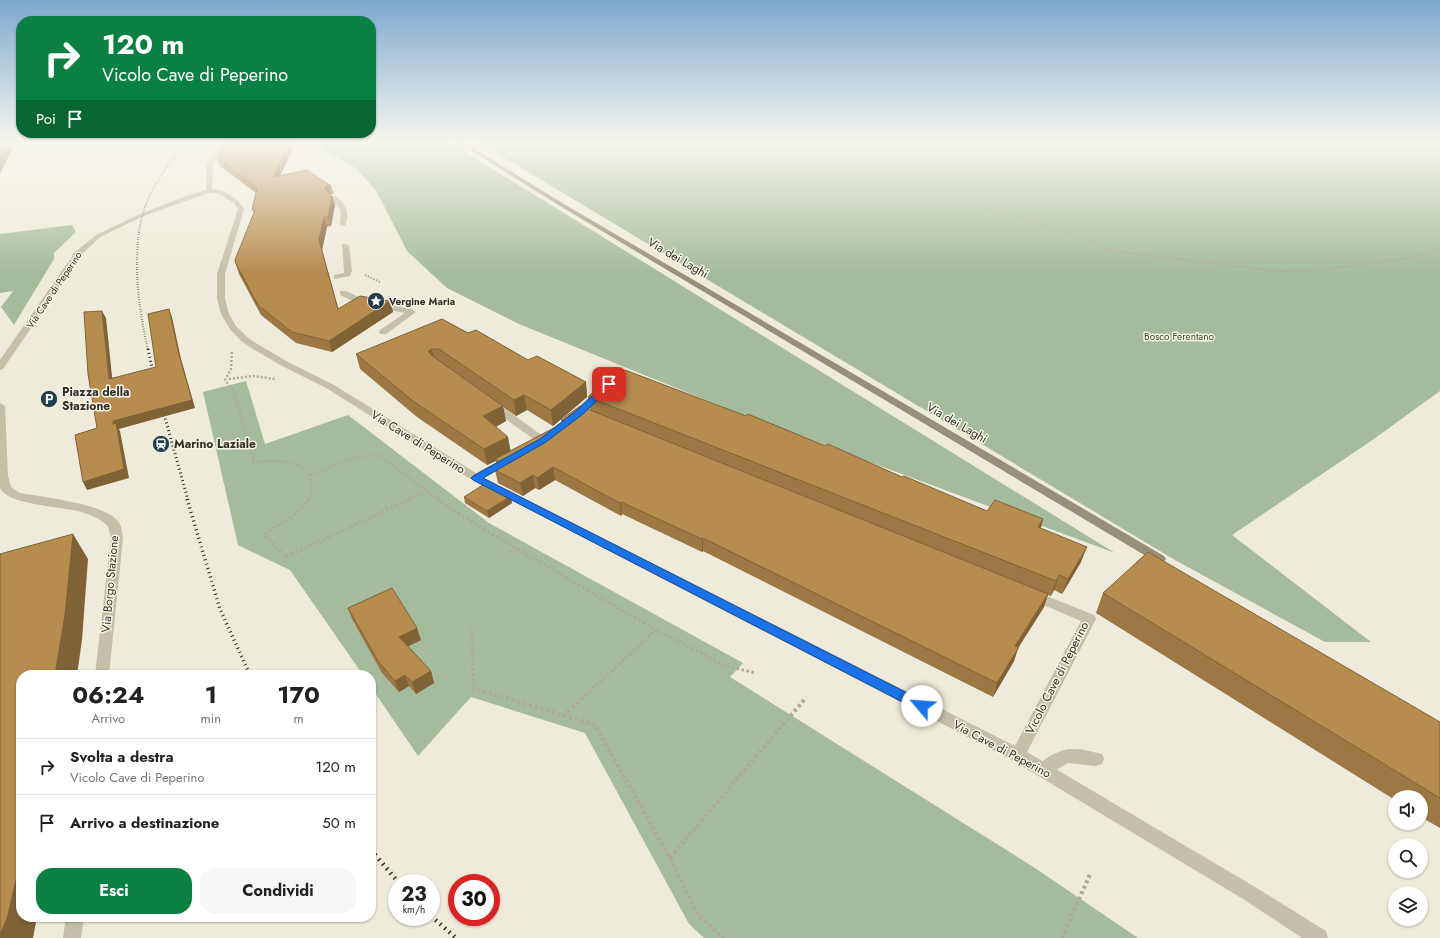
<!DOCTYPE html>
<html lang="it">
<head>
<meta charset="utf-8">
<style>
	:root { --surface:#fff; --page:#f6f6f6; --text:#222; --muted:#767676; --line:#e0e0e0; --accent:#0b8043 }
	body { margin:0; font-family:Jost,sans-serif; background:var(--page); color:var(--text); height:100vh; display:flex; flex-direction:column; font-size:15px; white-space:nowrap }
	* { box-sizing:border-box; margin:0 }
	p { font-size:13px; color:var(--muted) }
	.icon { flex:none; width:22px; height:22px; fill:none; stroke:currentColor; stroke-width:2; stroke-linecap:round; stroke-linejoin:round }
	.map { position:relative; flex:1; overflow:hidden }
	.sheet { position:absolute; left:16px; top:670px; width:360px; height:252px; display:flex; flex-direction:column; background:var(--surface); border-radius:16px; box-shadow:0 1px 3px #0004 }
	.sheet>* { flex:none }
	.hud { position:absolute; left:16px; top:16px; width:360px; height:122px; border-radius:16px; box-shadow:0 1px 3px #0004; background:#0b8043; color:#fff; overflow:hidden }
	.buttons { position:absolute; left:1388px; top:790px; display:grid; gap:8px }
	.buttons a { display:grid; place-items:center; width:40px; height:40px; border-radius:50%; background:var(--surface); box-shadow:0 1px 3px #0004; font-size:20px }
	.speed { position:absolute; left:388px; top:874px; display:flex; gap:8px; font-size:20px; font-weight:700; text-align:center }
	.speed>* { display:grid; place-content:center; width:52px; height:52px; border-radius:50%; background:var(--surface); box-shadow:0 1px 3px #0004; line-height:1 }
	.speed small { font-size:10px; font-weight:400 }
	.speed .limit { border:6px solid #d22; background:#fff; color:#111 }
	.pin { position:absolute; display:grid; place-items:center; width:34px; height:34px; color:#fff; margin:-17px; border-radius:8px; box-shadow:0 2px 6px #0006 }
	.me { position:absolute; width:44px; margin:-22px; rotate:297deg; stroke-linejoin:round; filter:drop-shadow(0 0 3px #0008) }
	.turn { display:flex; align-items:center; gap:14px; height:84px; padding:0 20px; font-size:18px }
	.turn .icon { width:52px; height:52px; stroke-width:2.5 }
	.turn b { display:block; font-size:28px; line-height:34px }
	.then { display:flex; align-items:center; height:38px; padding:0 20px; background:#0003; gap:8px; font-size:15px }
	.eta { display:flex; justify-content:space-evenly; align-items:center; height:68px; text-align:center }
	.eta b { font-size:24px; font-weight:700; line-height:28px }
	.action { display:flex; gap:8px; margin-top:auto; padding:8px 20px }
	.action a { flex:1; height:46px; border-radius:16px; background:var(--accent); color:#fff; font-size:16px; font-weight:700; line-height:46px; text-align:center }
	.action a+a { background:var(--page); color:var(--text) }
	ul { padding:0; list-style:none }
	li { display:flex; align-items:center; gap:12px; height:56px; padding:0 20px; border-top:1px solid var(--line) }
	li div { flex:1 }
	li b { display:block; font-size:15px }
	li em { font-style:normal }
	.map>svg:first-child { display:block }
	.green { fill:#a6bb9c }
	.lines { fill:none; stroke-linecap:round; stroke-linejoin:round }
	.path-far4 { stroke:#b0a992; stroke-width:1.5; stroke-dasharray:1 1; stroke-linecap:butt }
	.path-far3 { stroke:#b0a992; stroke-width:2; stroke-dasharray:1.5 1.5; stroke-linecap:butt }
	.path-far2 { stroke:#b0a992; stroke-width:2.5; stroke-dasharray:2 2; stroke-linecap:butt }
	.path-far1 { stroke:#b0a992; stroke-width:3; stroke-dasharray:2.5 2.5; stroke-linecap:butt }
	.path { stroke:#b0a992; stroke-width:4; stroke-dasharray:3 3; stroke-linecap:butt }
	.service { fill:#c4bfa8; fill-rule:evenodd }
	.minor { fill:#c4bfa8; fill-rule:evenodd }
	.secondary { fill:#988f79; fill-rule:evenodd }
	.rail-far4 { stroke:#322e27; stroke-width:1.5; stroke-dasharray:0.5 1.5; stroke-linecap:butt }
	.rail-far3 { stroke:#322e27; stroke-width:2; stroke-dasharray:0.5 2; stroke-linecap:butt }
	.rail-far2 { stroke:#322e27; stroke-width:3; stroke-dasharray:1 3; stroke-linecap:butt }
	.rail-far1 { stroke:#322e27; stroke-width:3.5; stroke-dasharray:1 3.5; stroke-linecap:butt }
	.rail { stroke:#322e27; stroke-width:4.5; stroke-dasharray:1.5 4.5; stroke-linecap:butt }
	.wall { fill:#9d7844 }
	.shaded-wall { fill:#806237 }
	.building { fill:#b78c4f; stroke:#806237 }
	.route { fill:#1a73e8; stroke:#114b97 }
	.labels { text-anchor:middle; dominant-baseline:central; stroke-width:3; stroke-linejoin:round; paint-order:stroke }
	.far-street-label { font-size:10px; fill:#322e27; stroke:#f6f4e6 }
	.far-poi-label { font-size:10px; font-weight:bold; fill:#322e27; stroke:#f6f4e6; text-anchor:start }
	.far-park-label { font-size:10px; fill:#374d2e; stroke:#f6f4e6 }
	.street-label { font-size:12px; fill:#322e27; stroke:#f6f4e6 }
	.poi-label { font-size:12px; font-weight:bold; fill:#322e27; stroke:#f6f4e6; text-anchor:start }
</style>
</head>
<body>
<div class="map">
<svg width="1440" height="938" viewBox="0 0 1440 938">
	<rect width="100%" height="100%" fill="#eeebda"/>
	<g class="green">
		<polygon points="320,142 449,142 1115,553 745,416 519,324 447,288 407,251 377,192 357,169 326,152"/>
		<polygon points="478,142 1440,142 1440,391 1371,441 1232,535 1371,642 1325,642 1175,560"/>
		<polygon points="72,225 76,232 54,253 54,259 14,325 1,307 13,291 0,293 0,234"/>
		<polygon points="246,381 265,444 348,415 489,523 743,663 730,677 1035,868 1138,938 704,938 689,924 585,733 471,697 418,756 371,687 371,675 363,675 290,570 238,545 203,392"/>
	</g>
	<g class="lines">
		<path class="path-far4" d="M955 202C993 210 1032 219 1069 233"/>
		<g class="path-far3">
			<polyline points="1066,232 1115,251 1276,271 1314,270 1370,264 1423,255 1440,249"/>
			<polyline points="365,275 380,282"/>
		</g>
		<g class="path-far2">
			<path d="M232 352 231 369 225 380 234 392 254 462C272 461 303 457 310 479 313 486 312 492 309 500"/>
			<polyline points="229,379 253,376 275,379"/>
			<path d="M310 475C332 467 356 453 380 456L439 500"/>
			<polyline points="407,500 426,491"/>
		</g>
		<g class="path-far1">
			<polyline points="309,499 294,516 264,534 286,557 410,499"/>
			<polyline points="437,499 473,523 656,630 726,666 756,673"/>
			<polyline points="511,553 516,549"/>
			<polyline points="472,628 473,688 486,692"/>
			<polyline points="589,692 656,630"/>
		</g>
		<g class="path">
			<polyline points="483,691 595,725 670,858 804,700"/>
			<polyline points="563,716 590,691"/>
			<polyline points="670,858 698,915 724,938"/>
			<polyline points="1062,938 1091,872"/>
		</g>
		<g class="service">
			<path d="M331 195C345 199 351 213 345 226L340 225C342 207 341 208 328 197Z"/>
			<polygon points="342,244 345,244 349,246 352,271 350,276 334,279 334,275 344,273 344,271"/>
			<polygon points="340,291 346,291 365,300 412,309 416,312 386,334 380,334 379,332 380,330 405,313 360,304 340,295"/>
			<path d="M1068 749H1080L1102 754 1104 759 1102 764 1096 766 1068 763 1044 777 1038 775 1036 770C1042 758 1056 752 1068 749Z"/>
		</g>
		<g class="minor">
			<path d="M220 142H226L213 165 212 189C225 189 238 199 244 209L225 274V299L229 314 236 326 247 337 259 345 288 362 334 385 476 473 506 457H514L515 459 514 461 484 478 1015 746 1081 621 1027 598 1025 595 1027 592 1032 590 1037 592 1094 615 1096 619 1027 752 1255 887 1326 931 1328 938H1302L1243 899 1012 760 472 480 328 389 282 366 253 349 241 341 230 329 221 314 217 299V274L238 209 234 203 221 195 214 193 206 194 144 216 100 237 81 255 3 369 0 370V360L75 252 96 235 140 214 186 196 206 190 207 165Z"/>
			<polygon points="611,368 616,371 612,386 578,419 570,419 569,417 570,415 604,383 606,371"/>
			<polygon points="493,402 497,403 547,439 548,441 547,443 539,443 489,407 488,405 489,403"/>
			<path d="M0 403 5 406 8 476 11 487 20 493C42 497 109 504 119 523 122 527 122 533 123 538L109 675H95L111 538 108 526C100 519 92 515 81 512 62 506 9 506 0 488Z"/>
			<polygon points="66,917 84,917 81,938 63,938"/>
		</g>
		<polygon class="secondary" points="457,142 463,142 564,204 1164,556 1166,559 1164,562 1160,563 1156,562 560,206"/>
		<path class="rail-far4" d="M139 233C143 197 164 168 188 142"/>
		<path class="rail-far3" d="M139 232C134 272 139 310 148 350"/>
		<g class="rail-far2">
			<polyline points="148,349 154,377"/>
			<polyline points="162,407 188,500"/>
		</g>
		<polyline class="rail-far1" points="187,499 220,609 250,675"/>
		<g class="rail">
			<polyline points="371,850 399,883"/>
			<polyline points="431,916 456,938"/>
		</g>
	</g>
	<g class="wall">
		<polygon points="227,142 296,142 280,176 331,186 334,194 330,194 332,196 335,205 331,226 327,227 322,250 338,309 390,301 393,312 332,352 296,343 261,315 239,274 236,264 253,214 256,193 220,166 217,157"/>
		<polygon points="468,333 528,360 586,382 587,397 553,426 527,410 516,416 503,407 506,421 496,427 510,452 562,424 561,420 590,410 588,397 825,446 902,477 987,511 1043,519 1041,528 1081,562 1062,594 1054,590 1051,596 1048,595 1044,607 1018,648 1014,661 993,697 703,551 702,552 622,514 621,516 555,480 539,490 535,488 523,496 498,483 495,470 497,469 496,461 487,465 417,417 360,369 356,354"/>
		<polygon points="464,497 512,503 489,518 465,503"/>
		<polygon points="1103,593 1440,722 1440,828 1421,817 1421,797 1395,797 1395,800 1096,613"/>
		<polygon points="348,608 421,640 408,646 431,671 434,683 416,694 409,686 399,692 382,673 352,619"/>
	</g>
	<g class="shaded-wall">
		<polygon points="3,142 16,142 0,173 0,147"/>
		<polygon points="290,142 296,142 275,186 273,177"/>
		<polygon points="328,185 330,194 324,188"/>
		<polygon points="332,196 335,205 331,226 328,217"/>
		<polygon points="324,217 327,227 322,250 319,240"/>
		<polygon points="390,301 393,312 332,352 329,341"/>
		<polygon points="169,309 172,317 181,359 195,408 119,429 120,431 129,478 87,490 83,482 113,424 113,421 178,351"/>
		<polygon points="102,311 106,318 113,386 109,379"/>
		<polygon points="432,349 435,364 428,351"/>
		<polygon points="586,382 587,397 553,426 551,410"/>
		<polygon points="524,395 527,410 516,416 514,400"/>
		<polygon points="503,406 506,421 486,432 483,416"/>
		<polygon points="508,437 511,453 495,459 496,461 487,465 484,449"/>
		<polygon points="553,467 555,480 539,490 537,478"/>
		<polygon points="533,475 535,488 523,496 520,483"/>
		<polygon points="511,496 512,503 489,518 487,511"/>
		<polygon points="621,502 622,514 621,516 620,503"/>
		<polygon points="1043,519 1039,534 1038,527"/>
		<polygon points="73,534 88,559 82,640 77,675 55,675"/>
		<polygon points="703,538 703,551 702,552 702,539"/>
		<polygon points="1087,547 1081,562 1062,594 1068,579"/>
		<polygon points="1059,575 1054,590 1051,596 1056,581"/>
		<polygon points="1048,594 1044,607 1018,648 1014,661 993,697 997,683 1015,646"/>
		<polygon points="417,628 421,640 403,649 399,637"/>
		<polygon points="431,671 434,683 416,694 412,682"/>
		<polygon points="405,675 409,686 399,692 395,681"/>
		<polygon points="21,859 21,917 37,917 33,938 0,938 0,934"/>
	</g>
	<g class="building">
		<polygon points="0,142 3,142 0,147"/>
		<polygon points="227,142 290,142 273,177 307,170 331,186 328,185 324,188 332,196 328,217 324,217 319,240 338,309 360,296 390,301 329,341 292,332 258,305 236,264 235,260 255,210 252,210 257,188 217,157"/>
		<polygon points="169,309 178,351 192,400 113,421 113,424 116,423 124,469 83,482 75,435 97,428 88,374 84,312 102,311 109,379 156,367 148,314"/>
		<polygon points="442,319 468,333 476,330 528,360 537,356 586,382 551,410 524,395 514,400 439,349 432,349 428,351 431,355 503,406 483,416 508,437 484,449 413,401 356,354"/>
		<polygon points="625,370 746,416 748,414 825,446 828,444 902,477 904,476 987,511 995,500 1043,519 1038,527 1087,547 1068,579 1059,575 1056,581 588,397 601,385"/>
		<polygon points="580,406 1048,594 1015,646 1019,647 997,683 703,538 702,539 621,502 620,503 553,467 537,478 533,475 520,483 495,470 504,465 495,459 565,422 561,420"/>
		<polygon points="486,483 511,496 487,511 464,497"/>
		<polygon points="73,534 65,615 55,675 21,675 21,859 7,919 0,934 0,554"/>
		<polygon points="1148,552 1440,722 1440,798 1103,593"/>
		<polygon points="392,588 417,628 399,637 431,671 412,682 405,675 395,681 378,661 348,608"/>
	</g>
	<linearGradient id="sky" x2="0" y2="1"><stop stop-color="#7da8ce"/><stop offset="0.52" stop-color="#f7f6ee"/><stop offset="1" stop-color="#f7f6ee" stop-opacity="0"/></linearGradient>
	<rect width="1440" height="273" fill="url(#sky)"/>
	<polygon class="route" points="609,382 613,384 612,386 583,414 546,442 483,478 927,703 929,706 927,710 922,712 918,710 473,480 471,478 473,476 540,439 577,410 606,383"/>
	<defs>
		<symbol id="sight-disc" viewBox="-11 -11 22 22"><circle r="9.5" fill="#223c4e" stroke="#f6f4e6"/><path d="M0-6L1.8-2.2L6-1.7L2.9 1.2L3.7 5.4L0 3.3L-3.7 5.4L-2.9 1.2L-6-1.7L-1.8-2.2Z" fill="#fff"/></symbol>
		<symbol id="parking-disc" viewBox="-11 -11 22 22"><circle r="9.5" fill="#223c4e" stroke="#f6f4e6"/><path d="M-3.5-5.5H1a3.5 3.5 0 0 1 0 7H-1V5.5H-3.5ZM-1-3.4V-.6H.8a1.4 1.4 0 0 0 0-2.8Z" fill="#fff"/></symbol>
		<symbol id="station-disc" viewBox="-11 -11 22 22"><circle r="9.5" fill="#223c4e" stroke="#f6f4e6"/><path d="M-3-6H3Q5-6 5-4V2Q5 4 3 4L4.5 6H3L1.5 4h-3L-3 6H-4.5L-3 4Q-5 4-5 2V-4Q-5-6-3-6ZM-3.5-4v3h7v-3ZM-3.5 1v1.5H-2V1ZM2 1v1.5H3.5V1Z" fill="#fff"/></symbol>
	</defs>
	<g fill-rule="evenodd">
		<use href="#sight-disc" x="366" y="291" width="20" height="20"/>
		<use href="#parking-disc" x="39" y="389" width="20" height="20"/>
		<use href="#station-disc" x="151" y="434" width="20" height="20"/>
	</g>
	<g class="labels">
		<g class="far-street-label">
			<text transform="translate(54 290) rotate(-56)">Via Cave di Peperino</text>
		</g>
		<g class="far-poi-label">
			<text x="389" y="301">Vergine Maria</text>
		</g>
		<g class="far-park-label">
			<text x="1179" y="336">Bosco Ferentano</text>
		</g>
		<g class="street-label">
			<text transform="translate(678 258) rotate(30)">Via dei Laghi</text>
			<text transform="translate(957 423) rotate(30)">Via dei Laghi</text>
			<text transform="translate(418 442) rotate(32)">Via Cave di Peperino</text>
			<text transform="translate(110 584) rotate(-85)">Via Borgo Stazione</text>
			<text transform="translate(1057 678) rotate(-63)">Vicolo Cave di Peperino</text>
			<text transform="translate(1002 749) rotate(28)">Via Cave di Peperino</text>
		</g>
		<g class="poi-label">
			<text x="62" y="392">Piazza della<tspan x="62" dy="14">Stazione</tspan></text>
			<text x="174" y="444">Marino Laziale</text>
		</g>
	</g>
</svg>
<div class="buttons">
<a><svg class="icon" aria-label="sound" viewBox="0 0 24 24"><path d="M4 9h4l5-4v14l-5-4H4zM17 9q2 3 0 6"/></svg></a>
<a><svg class="icon" aria-label="search" viewBox="0 0 24 24"><circle cx="10" cy="10" r="6"/><path d="M15 15l6 6"/></svg></a>
<a><svg class="icon" aria-label="layers" viewBox="0 0 24 24"><path d="M12 4l9 5-9 5-9-5zM3 14l9 5 9-5"/></svg></a>
</div>
<div class="speed"><div>23<small>km/h</small></div><div class="limit">30</div></div>
<div class="pin" style="left:609px;top:384px;background:#d93025"><svg class="icon" aria-label="arrive" viewBox="0 0 24 24"><path d="M6 21V4h12l-3 4 3 4H6"/></svg></div>
<svg class="me" style="left:922px;top:706px" viewBox="-20 -20 40 40"><circle r="19" fill="#fff"/><path d="M0-13L10 11 0 6-10 11z" fill="#1a73e8"/></svg>
<div class="hud">
<div class="turn"><svg class="icon" aria-label="right" viewBox="0 0 24 24"><path d="M7 20v-9h11M14 6l5 5-5 5"/></svg><div><b>120 m</b>Vicolo Cave di Peperino</div></div>
<div class="then">Poi<svg class="icon" aria-label="arrive" viewBox="0 0 24 24"><path d="M6 21V4h12l-3 4 3 4H6"/></svg></div>
</div>
<section class="sheet">
<div class="eta">
<div><b>06:24</b><p>Arrivo</p></div>
<div><b>1</b><p>min</p></div>
<div><b>170</b><p>m</p></div>
</div>
<ul>
<li><svg class="icon" aria-label="right" viewBox="0 0 24 24"><path d="M7 20v-9h11M14 6l5 5-5 5"/></svg><div><b>Svolta a destra</b><p>Vicolo Cave di Peperino</p></div><em>120 m</em></li>
<li><svg class="icon" aria-label="arrive" viewBox="0 0 24 24"><path d="M6 21V4h12l-3 4 3 4H6"/></svg><div><b>Arrivo a destinazione</b></div><em>50 m</em></li>
</ul>
<div class="action"><a>Esci</a><a>Condividi</a></div>
</section>
</div>
</body>
</html>
